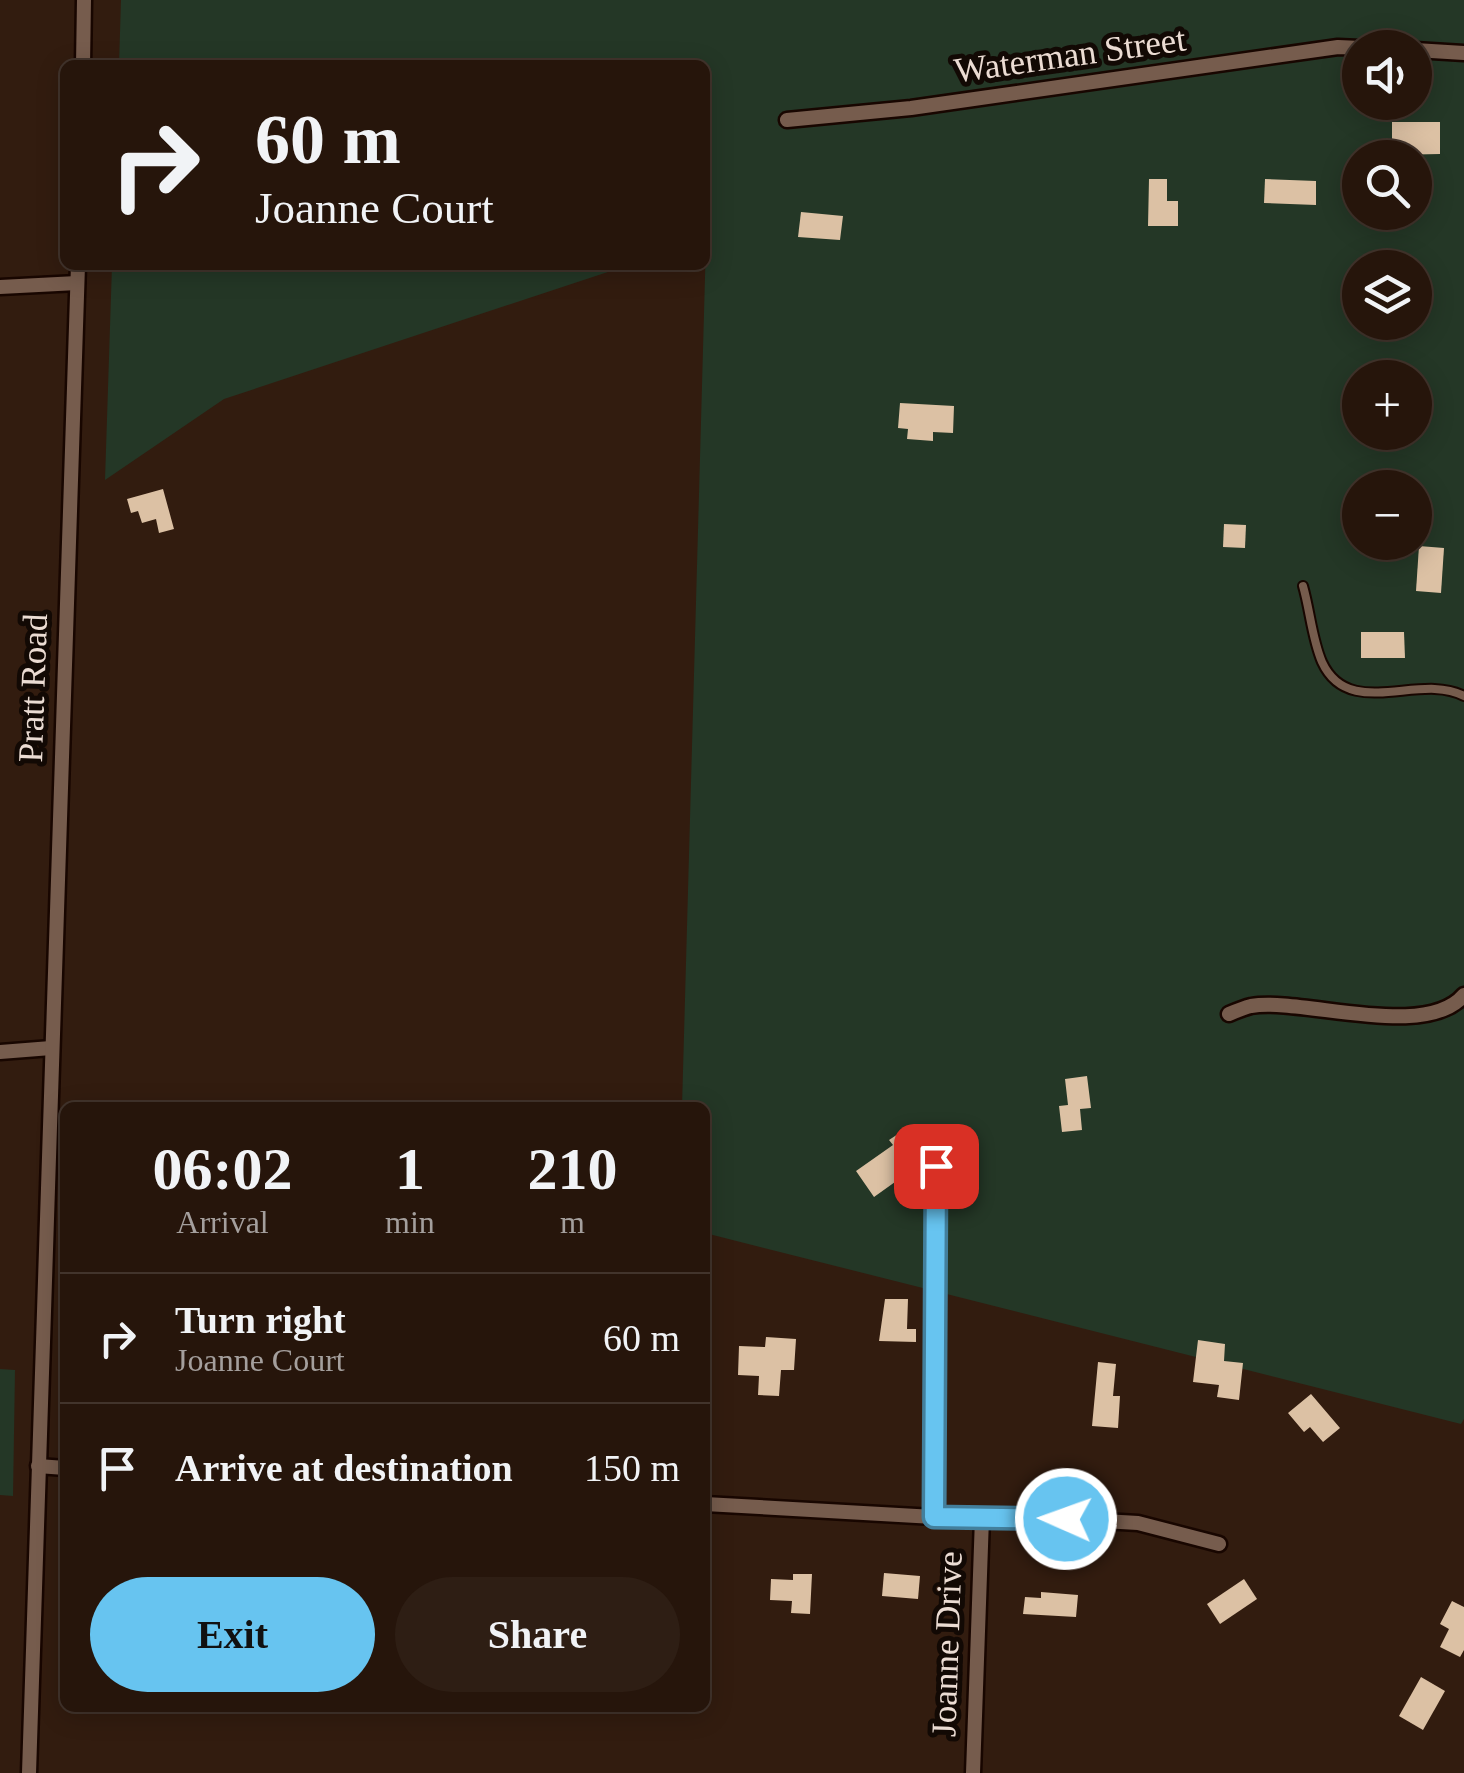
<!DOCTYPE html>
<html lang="en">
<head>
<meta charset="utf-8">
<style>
	:root { --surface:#26150b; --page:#2e1e14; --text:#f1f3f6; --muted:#a49f9d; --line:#42342c; --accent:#67c4f0 }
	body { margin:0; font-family:"Times New Roman",serif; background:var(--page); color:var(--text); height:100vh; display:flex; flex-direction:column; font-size:38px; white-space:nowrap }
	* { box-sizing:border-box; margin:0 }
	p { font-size:32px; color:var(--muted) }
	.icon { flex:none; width:55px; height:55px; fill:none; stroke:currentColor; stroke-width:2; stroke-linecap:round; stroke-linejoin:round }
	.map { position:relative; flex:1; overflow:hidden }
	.side { position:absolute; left:60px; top:1102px; width:650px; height:610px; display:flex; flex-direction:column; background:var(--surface); border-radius:15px; box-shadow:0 5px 25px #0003,0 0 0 2px var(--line) }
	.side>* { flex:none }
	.hud { position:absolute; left:60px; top:60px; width:650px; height:210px; border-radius:15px; box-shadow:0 5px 25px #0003,0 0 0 2px var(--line); background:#26150b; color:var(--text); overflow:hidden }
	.fabs { position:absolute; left:1342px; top:30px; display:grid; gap:20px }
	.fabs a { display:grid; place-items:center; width:90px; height:90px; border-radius:50%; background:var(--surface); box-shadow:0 5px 25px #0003,0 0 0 2px var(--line); font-size:50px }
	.pin { position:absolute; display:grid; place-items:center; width:85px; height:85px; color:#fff; margin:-42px; border-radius:20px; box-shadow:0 5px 15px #0006 }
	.me { position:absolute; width:110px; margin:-55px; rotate:272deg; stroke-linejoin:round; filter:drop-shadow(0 0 8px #0008) }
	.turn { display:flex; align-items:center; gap:35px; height:210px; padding:0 30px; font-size:45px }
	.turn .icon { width:130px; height:130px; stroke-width:2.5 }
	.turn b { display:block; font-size:70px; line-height:85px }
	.eta { display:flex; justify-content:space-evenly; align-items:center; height:170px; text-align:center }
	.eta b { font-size:60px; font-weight:700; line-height:70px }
	.action { display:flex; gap:20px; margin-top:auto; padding:20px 30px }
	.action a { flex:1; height:115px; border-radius:60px; background:var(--accent); color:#111; font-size:40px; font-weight:700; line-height:115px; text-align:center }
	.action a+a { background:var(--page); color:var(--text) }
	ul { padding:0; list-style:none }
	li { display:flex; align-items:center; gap:30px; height:130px; padding:0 30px; border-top:2px solid var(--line) }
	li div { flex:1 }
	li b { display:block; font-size:38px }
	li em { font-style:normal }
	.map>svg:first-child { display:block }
	.green { fill:#243726; fill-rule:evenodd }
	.building { fill:#dcc1a4 }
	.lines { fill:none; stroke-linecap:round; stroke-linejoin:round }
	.lane-casing { stroke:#180600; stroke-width:12 }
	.street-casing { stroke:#180600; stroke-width:19 }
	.lane { stroke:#765c4d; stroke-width:8 }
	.street { stroke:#765c4d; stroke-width:14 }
	.route-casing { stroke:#437f9c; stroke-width:25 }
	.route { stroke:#67c4f0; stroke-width:18 }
	.labels { text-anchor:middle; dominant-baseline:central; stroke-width:10; stroke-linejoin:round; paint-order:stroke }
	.street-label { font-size:35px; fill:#ebdcd3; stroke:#120904 }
</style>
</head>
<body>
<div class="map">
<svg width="1464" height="1773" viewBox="0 0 1464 1773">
	<rect width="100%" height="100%" fill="#321c0f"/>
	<g class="green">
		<path d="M121 0H1464V1419L1461 1424 705 1233V1108L682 1107 706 241 705 65H119ZM1360 48H1415V102H1360ZM1360 158H1415V212H1360ZM1360 268H1415V322H1360ZM1360 378H1415V432H1360ZM1360 488H1415V542H1360Z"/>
		<polygon points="112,265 629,265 224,399 105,480"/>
		<polygon points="0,1369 15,1370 13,1496 0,1495"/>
	</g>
	<g class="building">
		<polygon points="1392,122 1440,122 1440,154 1392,155"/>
		<polygon points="1149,179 1167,179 1167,201 1178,201 1178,226 1148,226"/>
		<polygon points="1265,179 1316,181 1316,205 1264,203"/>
		<polygon points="801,212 843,216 840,240 798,237"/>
		<polygon points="900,403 954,406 953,433 933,432 933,441 907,439 908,429 898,428"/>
		<polygon points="163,489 174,529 159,533 156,519 142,523 138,511 131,513 127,499"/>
		<polygon points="1224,524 1246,525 1245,548 1223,547"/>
		<polygon points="1419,546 1444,548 1441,593 1416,591"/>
		<polygon points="1361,632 1404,632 1405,658 1361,658"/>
		<polygon points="1087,1076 1091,1108 1080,1109 1082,1130 1062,1132 1059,1106 1068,1105 1065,1079"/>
		<polygon points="904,1130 915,1147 900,1158 909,1172 874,1197 856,1171 893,1145 889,1140"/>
		<polygon points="885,1299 908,1299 907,1329 916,1329 916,1342 879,1341"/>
		<polygon points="766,1337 796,1339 794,1370 781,1370 779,1396 758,1395 759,1376 738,1375 739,1346 765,1347"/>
		<polygon points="1198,1340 1225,1344 1224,1361 1243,1363 1239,1400 1217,1397 1219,1385 1193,1382"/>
		<polygon points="1098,1362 1116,1364 1113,1396 1120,1396 1118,1428 1092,1426"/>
		<polygon points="1311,1394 1340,1428 1323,1442 1310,1427 1304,1432 1288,1413"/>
		<polygon points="884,1573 920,1576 918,1599 882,1596"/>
		<polygon points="793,1574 812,1574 810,1614 791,1613 792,1601 770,1600 771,1579 793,1580"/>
		<polygon points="1244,1579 1257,1599 1220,1624 1207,1604"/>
		<polygon points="1041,1592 1078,1595 1076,1617 1023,1614 1025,1597 1041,1598"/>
		<polygon points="1452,1601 1464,1607 1464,1650 1460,1657 1440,1647 1449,1629 1440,1624"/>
		<polygon points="1421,1677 1445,1691 1423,1730 1399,1716"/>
	</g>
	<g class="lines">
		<defs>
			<path id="lane" d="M1303 586C1310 610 1312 639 1322 662 1349 721 1420 672 1464 696"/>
			<g id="street">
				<polyline points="1415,50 1464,53"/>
				<polyline points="83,65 84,0"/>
				<polyline points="787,120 911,108 1338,47 1360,48"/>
				<polyline points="0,287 77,283"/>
				<path d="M1229 1014C1236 1011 1243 1008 1251 1006 1302 997 1425 1041 1464 995"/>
				<polyline points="0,1052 51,1048"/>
				<polyline points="38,1466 65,1468"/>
				<polyline points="705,1504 934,1517 1034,1517 1138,1523 1219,1544"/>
				<polyline points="934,1517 936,1166"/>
				<polyline points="29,1773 78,265"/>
				<polyline points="973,1773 982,1518"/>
			</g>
		</defs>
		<use href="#lane" class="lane-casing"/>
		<use href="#street" class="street-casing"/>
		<use href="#lane" class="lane"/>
		<use href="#street" class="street"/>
	</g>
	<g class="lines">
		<defs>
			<polyline id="route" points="936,1166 934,1517 1066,1519"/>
		</defs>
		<use href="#route" class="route-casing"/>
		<use href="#route" class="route"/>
	</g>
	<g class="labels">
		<g class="street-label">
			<text transform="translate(1070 55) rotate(-8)">Waterman Street</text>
			<text transform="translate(33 688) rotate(-88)">Pratt Road</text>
			<text transform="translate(947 1644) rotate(-88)">Joanne Drive</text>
		</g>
	</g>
</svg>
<div class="fabs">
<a><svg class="icon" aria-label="sound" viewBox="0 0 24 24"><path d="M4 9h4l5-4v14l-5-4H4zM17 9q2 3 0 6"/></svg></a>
<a><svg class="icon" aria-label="search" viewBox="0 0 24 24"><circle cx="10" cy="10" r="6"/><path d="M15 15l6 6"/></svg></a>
<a><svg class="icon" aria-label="layers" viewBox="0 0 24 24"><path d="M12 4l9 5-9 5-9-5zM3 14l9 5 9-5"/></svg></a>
<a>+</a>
<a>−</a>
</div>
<div class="pin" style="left:936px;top:1166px;background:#d93025"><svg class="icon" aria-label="arrive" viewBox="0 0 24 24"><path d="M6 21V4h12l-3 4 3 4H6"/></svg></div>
<svg class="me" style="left:1066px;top:1519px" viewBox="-20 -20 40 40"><circle r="17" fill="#67c4f0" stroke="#fff" stroke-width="3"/><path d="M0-11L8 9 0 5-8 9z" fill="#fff"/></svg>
<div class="hud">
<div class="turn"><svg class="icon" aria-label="right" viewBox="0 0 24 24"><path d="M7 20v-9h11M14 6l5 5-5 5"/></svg><div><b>60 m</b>Joanne Court</div></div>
</div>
<section class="side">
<div class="eta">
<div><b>06:02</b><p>Arrival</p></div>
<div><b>1</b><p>min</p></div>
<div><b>210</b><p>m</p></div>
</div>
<ul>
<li><svg class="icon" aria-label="right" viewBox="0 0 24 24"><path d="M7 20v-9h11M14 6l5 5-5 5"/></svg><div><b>Turn right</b><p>Joanne Court</p></div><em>60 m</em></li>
<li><svg class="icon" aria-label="arrive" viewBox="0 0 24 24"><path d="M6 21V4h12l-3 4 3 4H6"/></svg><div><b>Arrive at destination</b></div><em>150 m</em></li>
</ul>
<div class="action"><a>Exit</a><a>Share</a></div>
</section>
</div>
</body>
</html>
